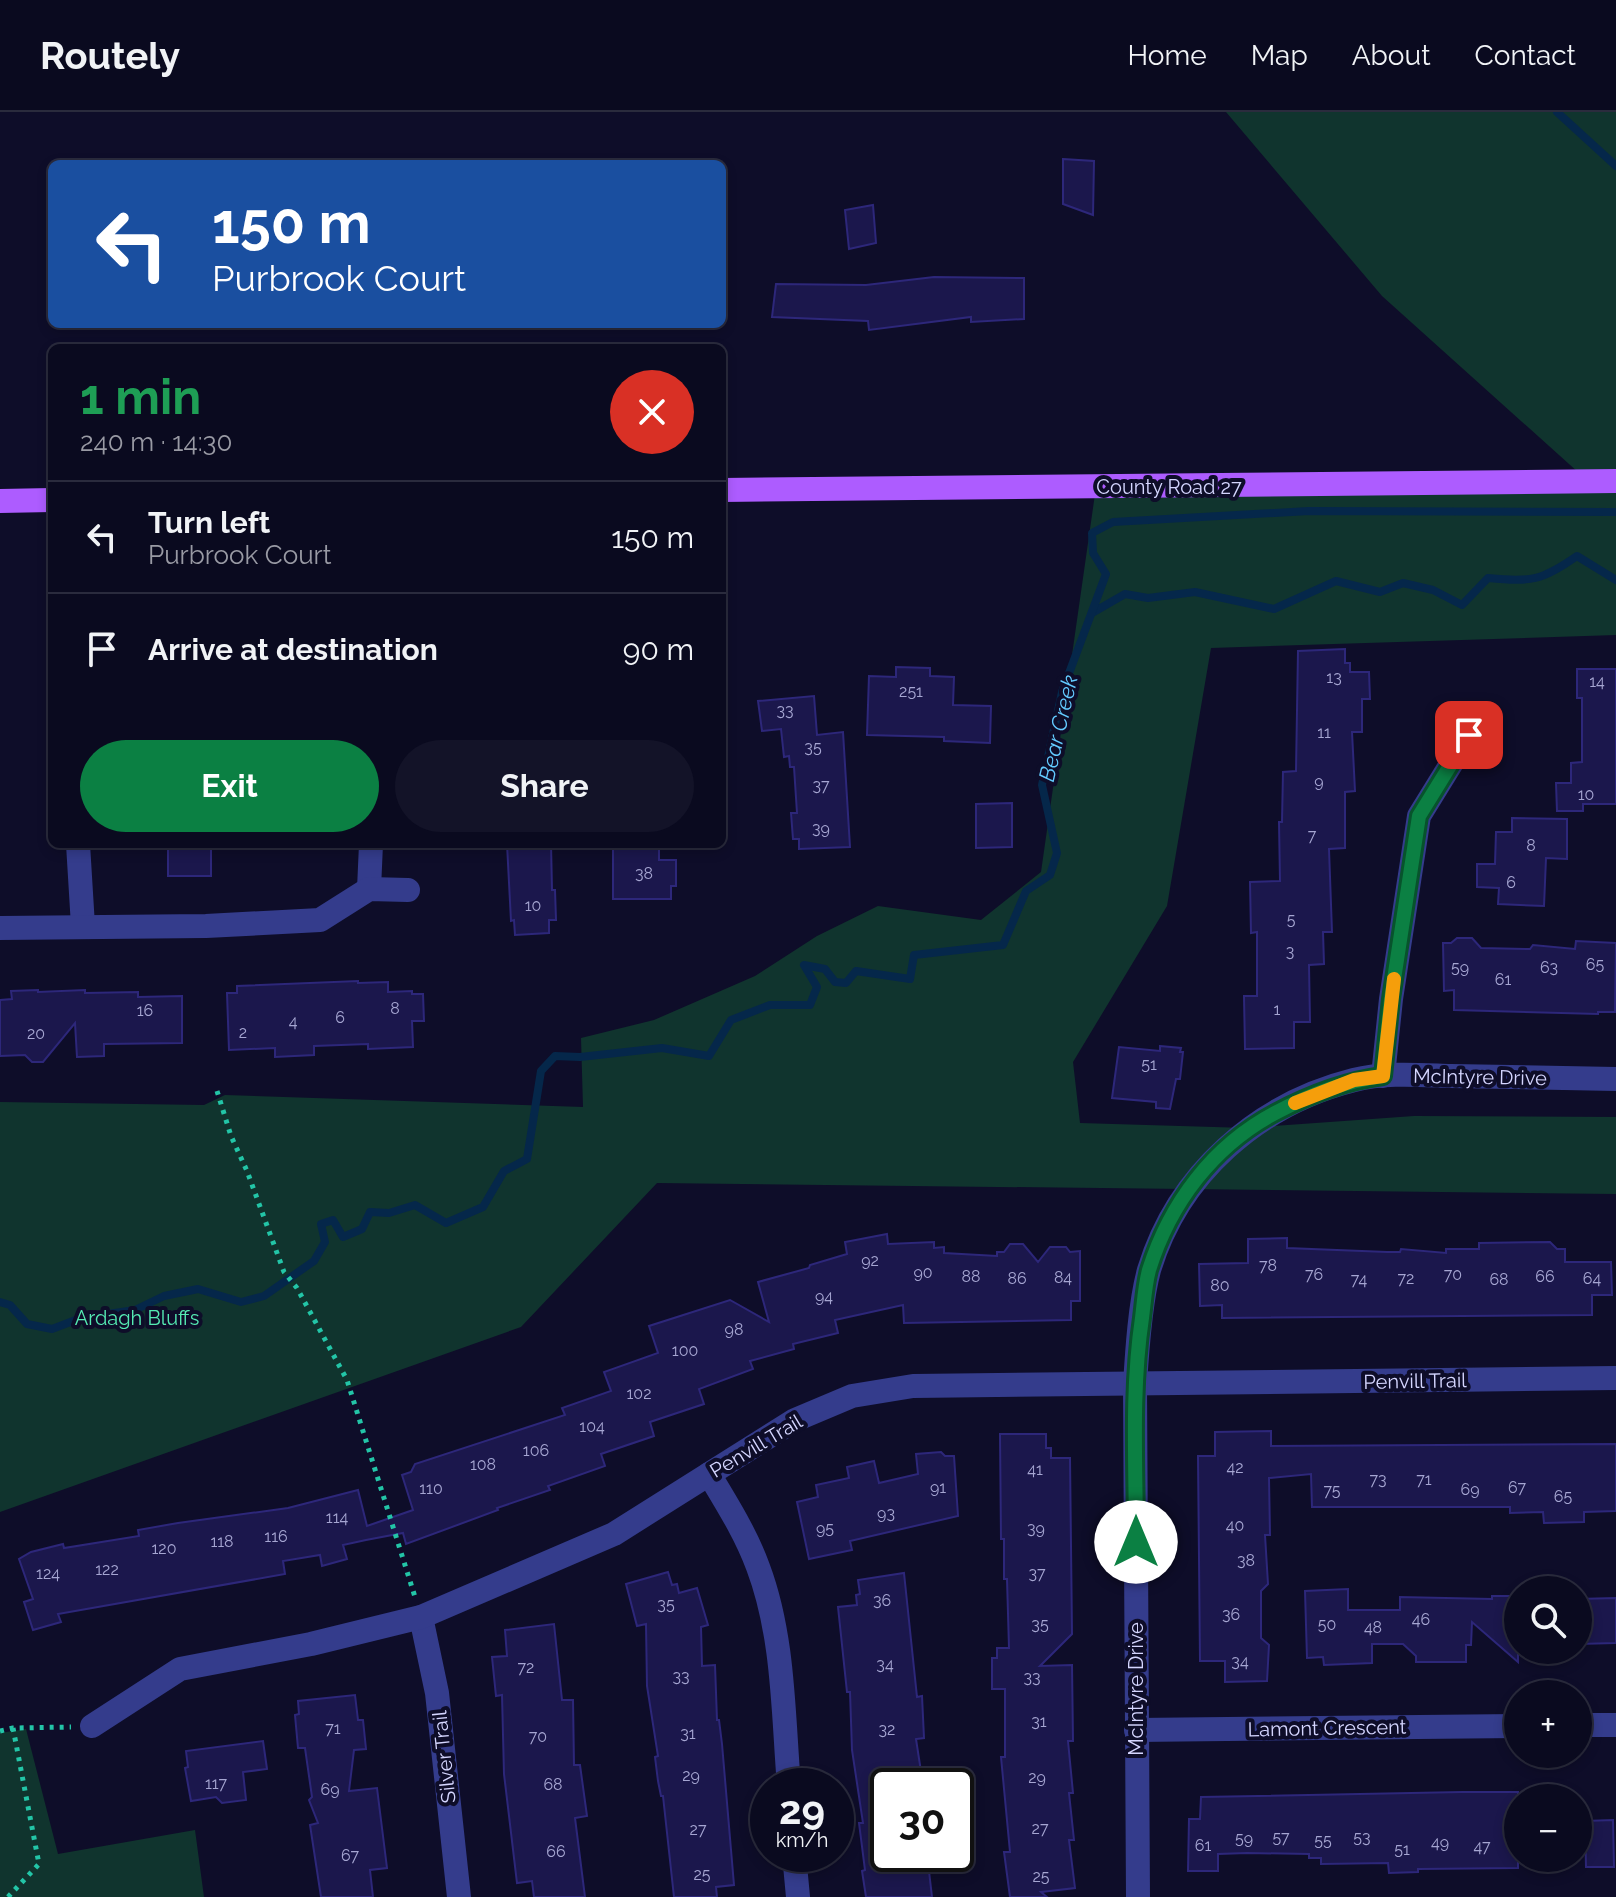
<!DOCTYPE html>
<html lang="en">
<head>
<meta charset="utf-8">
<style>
	:root { --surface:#0a0a1f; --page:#131328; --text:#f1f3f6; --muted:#999aa4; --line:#2a2b3d; --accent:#0b8043 }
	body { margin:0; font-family:Raleway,sans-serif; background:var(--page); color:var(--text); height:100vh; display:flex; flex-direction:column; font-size:30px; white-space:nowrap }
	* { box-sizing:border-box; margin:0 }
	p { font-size:26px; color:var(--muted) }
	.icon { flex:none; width:44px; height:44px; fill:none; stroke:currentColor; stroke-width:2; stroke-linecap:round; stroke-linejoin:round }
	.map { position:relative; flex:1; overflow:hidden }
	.panel { position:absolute; left:48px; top:232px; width:678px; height:504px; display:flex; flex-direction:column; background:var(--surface); border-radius:12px; box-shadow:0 4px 12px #0003,0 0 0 2px var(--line) }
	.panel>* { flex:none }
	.top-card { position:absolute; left:48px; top:48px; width:678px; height:168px; border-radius:12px; box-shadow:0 4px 12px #0003,0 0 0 2px var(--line); background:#1a4fa0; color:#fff; overflow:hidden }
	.tools { position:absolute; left:1504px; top:1464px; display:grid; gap:16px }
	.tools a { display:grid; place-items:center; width:88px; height:88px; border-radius:50%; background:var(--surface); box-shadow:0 4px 12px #0003,0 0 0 2px var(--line); font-size:40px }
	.speed { position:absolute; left:750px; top:1656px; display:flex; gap:16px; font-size:40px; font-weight:700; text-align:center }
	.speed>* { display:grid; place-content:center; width:104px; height:104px; border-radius:50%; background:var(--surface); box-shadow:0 4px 12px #0003,0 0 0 2px var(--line); line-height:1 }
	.speed small { font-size:20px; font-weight:400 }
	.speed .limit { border:4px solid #111; border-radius:12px; background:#fff; color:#111 }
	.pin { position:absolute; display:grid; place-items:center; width:68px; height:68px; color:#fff; margin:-34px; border-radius:16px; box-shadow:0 4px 12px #0006 }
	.me { position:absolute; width:88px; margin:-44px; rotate:0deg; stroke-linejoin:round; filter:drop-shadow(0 0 6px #0008) }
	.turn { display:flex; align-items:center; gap:28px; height:168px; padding:0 32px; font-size:36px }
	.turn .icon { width:104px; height:104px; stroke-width:2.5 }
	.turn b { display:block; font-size:56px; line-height:68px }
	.round { display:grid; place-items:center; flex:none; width:84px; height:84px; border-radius:42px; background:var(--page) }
	.head { display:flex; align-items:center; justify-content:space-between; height:136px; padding:0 32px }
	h1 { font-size:48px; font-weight:700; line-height:60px; color:#1e9e55 }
	.button { display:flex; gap:16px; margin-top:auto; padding:16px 32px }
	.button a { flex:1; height:92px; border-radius:48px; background:var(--accent); color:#fff; font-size:32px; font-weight:700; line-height:92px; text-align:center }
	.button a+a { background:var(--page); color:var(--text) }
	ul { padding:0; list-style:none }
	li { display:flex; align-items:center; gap:24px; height:112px; padding:0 32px; border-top:2px solid var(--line) }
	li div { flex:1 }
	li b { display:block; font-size:30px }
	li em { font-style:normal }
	header { display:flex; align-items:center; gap:48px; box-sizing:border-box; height:112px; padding:0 40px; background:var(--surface); border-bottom:2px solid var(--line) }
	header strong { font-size:38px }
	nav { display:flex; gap:44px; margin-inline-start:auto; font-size:28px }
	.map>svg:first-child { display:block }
	.green { fill:#10342e }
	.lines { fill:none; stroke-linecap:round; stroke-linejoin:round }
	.stream { stroke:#05274a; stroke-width:8 }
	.building { fill:#1b174c; stroke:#2d277a; stroke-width:2 }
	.path { stroke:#23c5a7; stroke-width:5; stroke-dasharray:4 6; stroke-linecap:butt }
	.minor { stroke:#343c8c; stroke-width:24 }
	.major { stroke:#ad5cff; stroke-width:24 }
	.route-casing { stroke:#07532c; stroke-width:20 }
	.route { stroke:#0b8043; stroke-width:14 }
	.slow { stroke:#f59e0b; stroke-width:14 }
	.labels { text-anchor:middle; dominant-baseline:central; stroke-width:8; stroke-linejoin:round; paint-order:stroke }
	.number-label { font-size:16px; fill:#a6a6d2 }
	.street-label { font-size:20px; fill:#d5d6ff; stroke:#0e0d29 }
	.park-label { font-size:20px; fill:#55ebb3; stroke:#0e0d29 }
	.water-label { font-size:22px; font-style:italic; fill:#63cbff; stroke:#0e0d29 }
</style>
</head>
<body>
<header>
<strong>Routely</strong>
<nav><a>Home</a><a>Map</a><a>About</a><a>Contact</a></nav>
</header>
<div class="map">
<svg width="1616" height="1785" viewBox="0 0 1616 1785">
	<rect width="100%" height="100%" fill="#0e0d29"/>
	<g class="green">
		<polygon points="1226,0 1616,0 1616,523 1211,536 1167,794 1073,950 1080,1011 1247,1016 1414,1004 1616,1005 1616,1082 657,1071 521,1215 0,1400 0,990 204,993 225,983 583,995 581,926 654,908 755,864 817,824 878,794 981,808 1041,760 1096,375 1589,370 1382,184"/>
		<polygon points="26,1617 58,1742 195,1718 204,1785 0,1785 0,1621"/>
	</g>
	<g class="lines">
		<g class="stream">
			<polyline points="1557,0 1616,54"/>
			<path d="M1092 501 1125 482 1148 486 1195 480 1274 497 1336 469 1380 480 1403 471 1433 478 1462 493 1488 466C1532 470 1541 469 1577 444L1616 468"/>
			<polyline points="0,1190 10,1193 27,1212 52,1217 81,1206 135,1198 164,1184 198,1177 241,1190 264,1184 314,1149 325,1130 321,1112 333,1108 343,1125 362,1117 370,1100 389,1101 415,1093 446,1111 483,1095 504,1059 527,1047 541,959 555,944 580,945 662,936 709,944 731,908 770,893 810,893 817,875 804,853 825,857 835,870 846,871 856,859 910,867 914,843 1003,833 1026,779 1050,763 1057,741 1042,673 1062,580 1106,462 1093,441 1092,421 1113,410 1309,399 1616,400"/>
		</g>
	</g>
	<g class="building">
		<polygon points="1063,47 1094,49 1093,103 1063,92"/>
		<polygon points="873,93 876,131 849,137 845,98"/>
		<polygon points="934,165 1024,166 1024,207 971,210 971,205 869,218 868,209 772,205 776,172 866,173"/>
		<polygon points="1345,537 1345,551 1350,551 1350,560 1369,560 1370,587 1362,587 1362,620 1352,620 1355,679 1345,680 1345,736 1329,737 1332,820 1323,820 1324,852 1309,853 1310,910 1294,910 1294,936 1245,937 1244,884 1257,884 1257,820 1251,821 1250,770 1280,769 1279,710 1282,710 1283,660 1296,659 1298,539"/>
		<polygon points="896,555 930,556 930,564 954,565 953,593 991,594 990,631 944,629 944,625 867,623 869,564 896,565"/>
		<polygon points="1577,557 1616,557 1616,692 1583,692 1583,699 1557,699 1556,671 1571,671 1571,651 1582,650 1582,586 1577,586"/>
		<polygon points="814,584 817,623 843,620 850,735 799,737 799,727 793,727 791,701 797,701 794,655 790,655 789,644 784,645 781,617 762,619 758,589"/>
		<polygon points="1012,691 1012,735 976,736 976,692"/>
		<polygon points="1512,706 1567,707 1567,747 1546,746 1544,794 1498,792 1499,776 1477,775 1477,752 1495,752 1496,720 1512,720"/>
		<polygon points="168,732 202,732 202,736 211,736 211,764 168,764"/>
		<polygon points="507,732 551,732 552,778 555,778 556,808 549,808 549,821 515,823 514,808 511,809"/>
		<polygon points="613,732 659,732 659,748 676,748 676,774 671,774 671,787 613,787"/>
		<polygon points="1457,826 1472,826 1481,836 1530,837 1533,833 1575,837 1576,829 1616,831 1615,900 1598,900 1598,902 1454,898 1454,878 1444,879 1443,831 1451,831"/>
		<polygon points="358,869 358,871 388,870 388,880 412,879 412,882 423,882 424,909 412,909 413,935 368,937 368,932 314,934 314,943 275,945 275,936 229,938 227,881 237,881 237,874"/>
		<polygon points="38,878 38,880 85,878 85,881 138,880 138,885 182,884 182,931 104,932 104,944 77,945 75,911 43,950 32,950 25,943 0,944 0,888 12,887 11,879"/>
		<polygon points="1160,934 1181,936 1180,940 1183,940 1180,967 1176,967 1170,997 1156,996 1156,990 1112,986 1119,935 1160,939"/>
		<polygon points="887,1122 888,1132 934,1130 934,1136 944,1135 944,1141 997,1144 997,1140 1004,1140 1010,1132 1023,1132 1038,1150 1050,1135 1066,1135 1070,1140 1080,1139 1080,1189 1071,1189 1071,1208 904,1211 903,1193 835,1208 838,1221 793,1232 794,1237 750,1249 753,1257 699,1277 704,1292 650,1310 654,1324 601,1342 605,1354 548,1374 550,1378 497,1396 498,1398 406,1432 403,1421 366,1428 343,1433 347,1447 322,1454 320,1443 283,1449 285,1462 58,1502 61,1510 33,1518 24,1490 33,1487 19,1447 31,1440 63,1432 64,1436 139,1424 138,1418 178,1411 288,1396 358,1378 367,1414 413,1398 402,1363 411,1360 415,1352 565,1303 562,1296 611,1279 604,1260 658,1241 649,1214 730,1188 769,1210 758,1170 809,1156 810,1153 847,1142 845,1130"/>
		<polygon points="1287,1126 1287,1136 1387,1140 1400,1140 1401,1137 1446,1141 1446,1137 1479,1137 1479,1131 1550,1130 1557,1137 1565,1137 1565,1150 1611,1150 1612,1183 1592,1183 1592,1203 1222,1206 1222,1193 1200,1194 1199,1152 1248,1151 1248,1127"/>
		<polygon points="1271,1319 1271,1334 1616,1332 1616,1399 1584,1400 1584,1410 1544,1411 1543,1400 1510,1401 1510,1395 1312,1395 1311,1362 1269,1366 1270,1423 1265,1423 1268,1472 1261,1479 1261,1526 1269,1533 1267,1569 1225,1570 1225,1549 1200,1549 1198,1344 1215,1344 1215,1320"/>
		<polygon points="1000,1322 1046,1322 1046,1336 1051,1336 1051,1346 1070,1346 1072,1522 1040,1554 1072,1553 1073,1629 1068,1629 1073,1681 1069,1681 1074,1728 1069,1728 1075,1776 1041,1780 1047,1785 1010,1785 1004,1740 1010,1740 1001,1645 1005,1645 1005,1577 992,1577 992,1546 997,1546 997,1536 1009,1536 1007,1467 1004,1467 1004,1427 1001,1427"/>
		<polygon points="941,1340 945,1344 954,1344 958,1404 850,1429 852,1438 809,1447 797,1390 818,1385 816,1373 849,1366 847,1355 874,1349 879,1371 918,1362 916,1342"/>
		<polygon points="668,1460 672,1473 677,1472 679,1481 697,1476 708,1513 701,1515 702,1554 715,1553 717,1608 719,1608 722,1632 734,1773 716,1775 717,1785 674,1785 663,1684 661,1684 658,1669 655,1645 658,1644 647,1574 646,1512 637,1514 626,1472"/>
		<polygon points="904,1461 917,1585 922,1584 924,1626 916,1627 922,1666 912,1667 913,1674 888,1674 888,1742 927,1742 932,1785 866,1785 862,1759 865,1758 859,1711 863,1711 852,1638 850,1580 847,1580 838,1495 857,1493 856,1483 860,1482 858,1468"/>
		<polygon points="1348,1477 1348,1498 1400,1498 1400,1485 1492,1487 1492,1484 1518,1484 1518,1550 1472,1510 1471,1533 1466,1533 1466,1550 1416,1550 1416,1544 1403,1532 1372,1532 1372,1551 1324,1553 1323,1545 1307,1546 1305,1479"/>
		<polygon points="1616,1486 1616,1531 1578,1532 1578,1487"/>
		<polygon points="554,1512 562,1588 573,1588 574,1653 580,1653 587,1704 575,1706 585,1785 534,1785 532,1769 517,1771 504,1662 502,1583 496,1584 492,1545 507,1544 505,1518"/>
		<polygon points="355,1583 358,1608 363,1608 366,1637 354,1638 349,1679 377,1676 387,1756 370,1758 373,1785 321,1785 310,1713 318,1711 309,1688 312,1685 305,1636 298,1636 295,1603 299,1602 298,1589"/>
		<polygon points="263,1629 267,1657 243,1660 246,1688 222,1691 216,1685 191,1689 185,1656 188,1655 186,1639"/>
		<polygon points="1462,1680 1518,1680 1518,1756 1418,1757 1418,1760 1389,1761 1388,1751 1321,1752 1321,1746 1309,1746 1309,1742 1247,1741 1218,1742 1218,1759 1188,1759 1189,1707 1200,1707 1201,1685"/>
		<polygon points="1613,1708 1614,1755 1586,1755 1585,1709"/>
	</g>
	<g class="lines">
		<g class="path">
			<polyline points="217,979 231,1024 247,1059 284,1160 297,1176 347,1268 415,1485"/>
			<polyline points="0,1619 13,1616 71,1615"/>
			<polyline points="8,1785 39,1752 13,1616"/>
		</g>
		<g class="minor">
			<polyline points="78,732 83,814"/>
			<polyline points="369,777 371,732"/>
			<polyline points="0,816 206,814 320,808 369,777 408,778"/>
			<polyline points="1383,964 1391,887 1419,704 1469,623"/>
			<path d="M709 1362C727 1392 746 1422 758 1455 784 1524 783 1601 789 1674"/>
			<polyline points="421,1505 437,1581 459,1785"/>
			<polyline points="1578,1613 1616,1613"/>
			<polyline points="92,1614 180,1557 311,1532 421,1505 614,1422 795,1308 852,1284 913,1274 1616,1266"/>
			<polyline points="1136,1618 1518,1614"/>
			<polyline points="794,1742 798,1785"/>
			<path d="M1138 1785 1135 1273C1137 1239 1140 1191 1149 1158 1178 1062 1258 992 1354 968 1385 960 1420 963 1451 964 1506 965 1561 966 1616 967"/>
		</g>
		<g class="major">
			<polyline points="722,378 1616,369"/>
			<polyline points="0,389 52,388"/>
		</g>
	</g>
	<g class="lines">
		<defs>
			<path id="route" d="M1136 1430C1136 1355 1131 1280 1142 1206 1144 1190 1145 1173 1149 1158 1170 1091 1213 1034 1275 1001 1309 983 1344 969 1383 964L1391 887 1419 704 1469 623"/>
		</defs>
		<use href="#route" class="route-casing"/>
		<use href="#route" class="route"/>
		<polyline class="slow" points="1295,991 1354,968 1383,964 1394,867"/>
	</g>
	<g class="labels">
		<g class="number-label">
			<text x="1334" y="565">13</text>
			<text x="1597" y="569">14</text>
			<text x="911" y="579">251</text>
			<text x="785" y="598">33</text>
			<text x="1324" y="620">11</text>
			<text x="813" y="635">35</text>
			<text x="1319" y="669">9</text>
			<text x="821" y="673">37</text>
			<text x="1586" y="682">10</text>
			<text x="821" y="716">39</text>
			<text x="1312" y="723">7</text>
			<text x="1531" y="733">8</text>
			<text x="644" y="761">38</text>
			<text x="1511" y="770">6</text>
			<text x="533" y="793">10</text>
			<text x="1291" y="807">5</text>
			<text x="1290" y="839">3</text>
			<text x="1595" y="852">65</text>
			<text x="1460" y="855">59</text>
			<text x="1549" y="855">63</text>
			<text x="1503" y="867">61</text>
			<text x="395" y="896">8</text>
			<text x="1277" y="897">1</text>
			<text x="145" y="898">16</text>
			<text x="340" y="905">6</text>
			<text x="293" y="909">4</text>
			<text x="243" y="920">2</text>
			<text x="36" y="921">20</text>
			<text x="1149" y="952">51</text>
			<text x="870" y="1148">92</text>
			<text x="1268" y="1153">78</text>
			<text x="923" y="1160">90</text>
			<text x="1314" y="1162">76</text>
			<text x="1453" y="1162">70</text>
			<text x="971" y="1164">88</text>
			<text x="1545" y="1164">66</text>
			<text x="1063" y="1165">84</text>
			<text x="1017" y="1166">86</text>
			<text x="1406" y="1166">72</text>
			<text x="1592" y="1166">64</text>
			<text x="1359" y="1167">74</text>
			<text x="1499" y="1167">68</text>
			<text x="1220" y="1173">80</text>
			<text x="824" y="1184">94</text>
			<text x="734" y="1217">98</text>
			<text x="685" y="1238">100</text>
			<text x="639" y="1281">102</text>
			<text x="592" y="1314">104</text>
			<text x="536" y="1338">106</text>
			<text x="483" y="1352">108</text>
			<text x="1235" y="1355">42</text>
			<text x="1035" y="1357">41</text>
			<text x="1378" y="1367">73</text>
			<text x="1424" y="1367">71</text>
			<text x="938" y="1375">91</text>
			<text x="1517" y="1375">67</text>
			<text x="431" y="1376">110</text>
			<text x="1470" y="1377">69</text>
			<text x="1332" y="1378">75</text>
			<text x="1563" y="1384">65</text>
			<text x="886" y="1401">93</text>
			<text x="337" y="1405">114</text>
			<text x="1235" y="1413">40</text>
			<text x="825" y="1416">95</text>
			<text x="1036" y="1416">39</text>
			<text x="276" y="1424">116</text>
			<text x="222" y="1429">118</text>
			<text x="164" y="1436">120</text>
			<text x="1246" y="1448">38</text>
			<text x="107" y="1457">122</text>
			<text x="48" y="1461">124</text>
			<text x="1037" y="1461">37</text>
			<text x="882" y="1488">36</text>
			<text x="666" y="1492">35</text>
			<text x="1231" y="1502">36</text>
			<text x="1421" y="1507">46</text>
			<text x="1040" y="1512">35</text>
			<text x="1327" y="1512">50</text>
			<text x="1373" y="1515">48</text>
			<text x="1240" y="1549">34</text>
			<text x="885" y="1552">34</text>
			<text x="526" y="1555">72</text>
			<text x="681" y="1564">33</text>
			<text x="1032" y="1565">33</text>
			<text x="1039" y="1609">31</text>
			<text x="333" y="1616">71</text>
			<text x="887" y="1617">32</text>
			<text x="688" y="1621">31</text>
			<text x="538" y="1624">70</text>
			<text x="691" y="1663">29</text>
			<text x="1037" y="1665">29</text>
			<text x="216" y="1671">117</text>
			<text x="553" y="1672">68</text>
			<text x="330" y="1677">69</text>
			<text x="1040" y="1716">27</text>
			<text x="698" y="1717">27</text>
			<text x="1281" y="1725">57</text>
			<text x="1362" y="1725">53</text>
			<text x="1244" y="1726">59</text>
			<text x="1323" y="1728">55</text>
			<text x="1440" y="1730">49</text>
			<text x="1203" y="1733">61</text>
			<text x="1482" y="1734">47</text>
			<text x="1402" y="1737">51</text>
			<text x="556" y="1739">66</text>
			<text x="350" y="1743">67</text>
			<text x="702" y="1762">25</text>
			<text x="1041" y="1764">25</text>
		</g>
		<g class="street-label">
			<text x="1169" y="375">County Road 27</text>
			<text transform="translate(1480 965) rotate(1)">McIntyre Drive</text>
			<text transform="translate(1415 1269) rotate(-1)">Penvill Trail</text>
			<text transform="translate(756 1334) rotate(-31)">Penvill Trail</text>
			<text transform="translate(1136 1577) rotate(-90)">McIntyre Drive</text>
			<text transform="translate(1327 1616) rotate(-1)">Lamont Crescent</text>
			<text transform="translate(444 1645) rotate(-96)">Silver Trail</text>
		</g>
		<g class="park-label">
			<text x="137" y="1206">Ardagh Bluffs</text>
		</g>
		<g class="water-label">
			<text transform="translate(1058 616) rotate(-77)">Bear Creek</text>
		</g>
	</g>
</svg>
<div class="tools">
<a><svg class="icon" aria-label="search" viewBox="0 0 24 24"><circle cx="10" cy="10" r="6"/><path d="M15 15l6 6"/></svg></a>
<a>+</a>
<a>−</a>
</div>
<div class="speed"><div>29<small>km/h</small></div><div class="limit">30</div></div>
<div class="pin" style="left:1469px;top:623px;background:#d93025"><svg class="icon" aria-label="arrive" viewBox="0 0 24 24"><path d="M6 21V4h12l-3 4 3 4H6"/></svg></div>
<svg class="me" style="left:1136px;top:1430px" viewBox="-20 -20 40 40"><circle r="19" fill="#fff"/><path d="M0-13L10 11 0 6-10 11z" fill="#0b8043"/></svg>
<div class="top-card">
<div class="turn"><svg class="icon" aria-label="left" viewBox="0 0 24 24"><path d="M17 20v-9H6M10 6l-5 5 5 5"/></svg><div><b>150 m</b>Purbrook Court</div></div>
</div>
<section class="panel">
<div class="head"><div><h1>1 min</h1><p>240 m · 14:30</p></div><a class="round" style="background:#d93025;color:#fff"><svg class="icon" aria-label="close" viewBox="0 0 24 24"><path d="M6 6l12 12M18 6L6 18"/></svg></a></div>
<ul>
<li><svg class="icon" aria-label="left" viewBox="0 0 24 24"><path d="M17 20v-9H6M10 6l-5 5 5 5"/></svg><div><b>Turn left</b><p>Purbrook Court</p></div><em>150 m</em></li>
<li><svg class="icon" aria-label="arrive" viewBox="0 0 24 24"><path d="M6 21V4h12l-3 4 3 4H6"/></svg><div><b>Arrive at destination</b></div><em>90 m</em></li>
</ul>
<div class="button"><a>Exit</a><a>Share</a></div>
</section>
</div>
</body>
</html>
